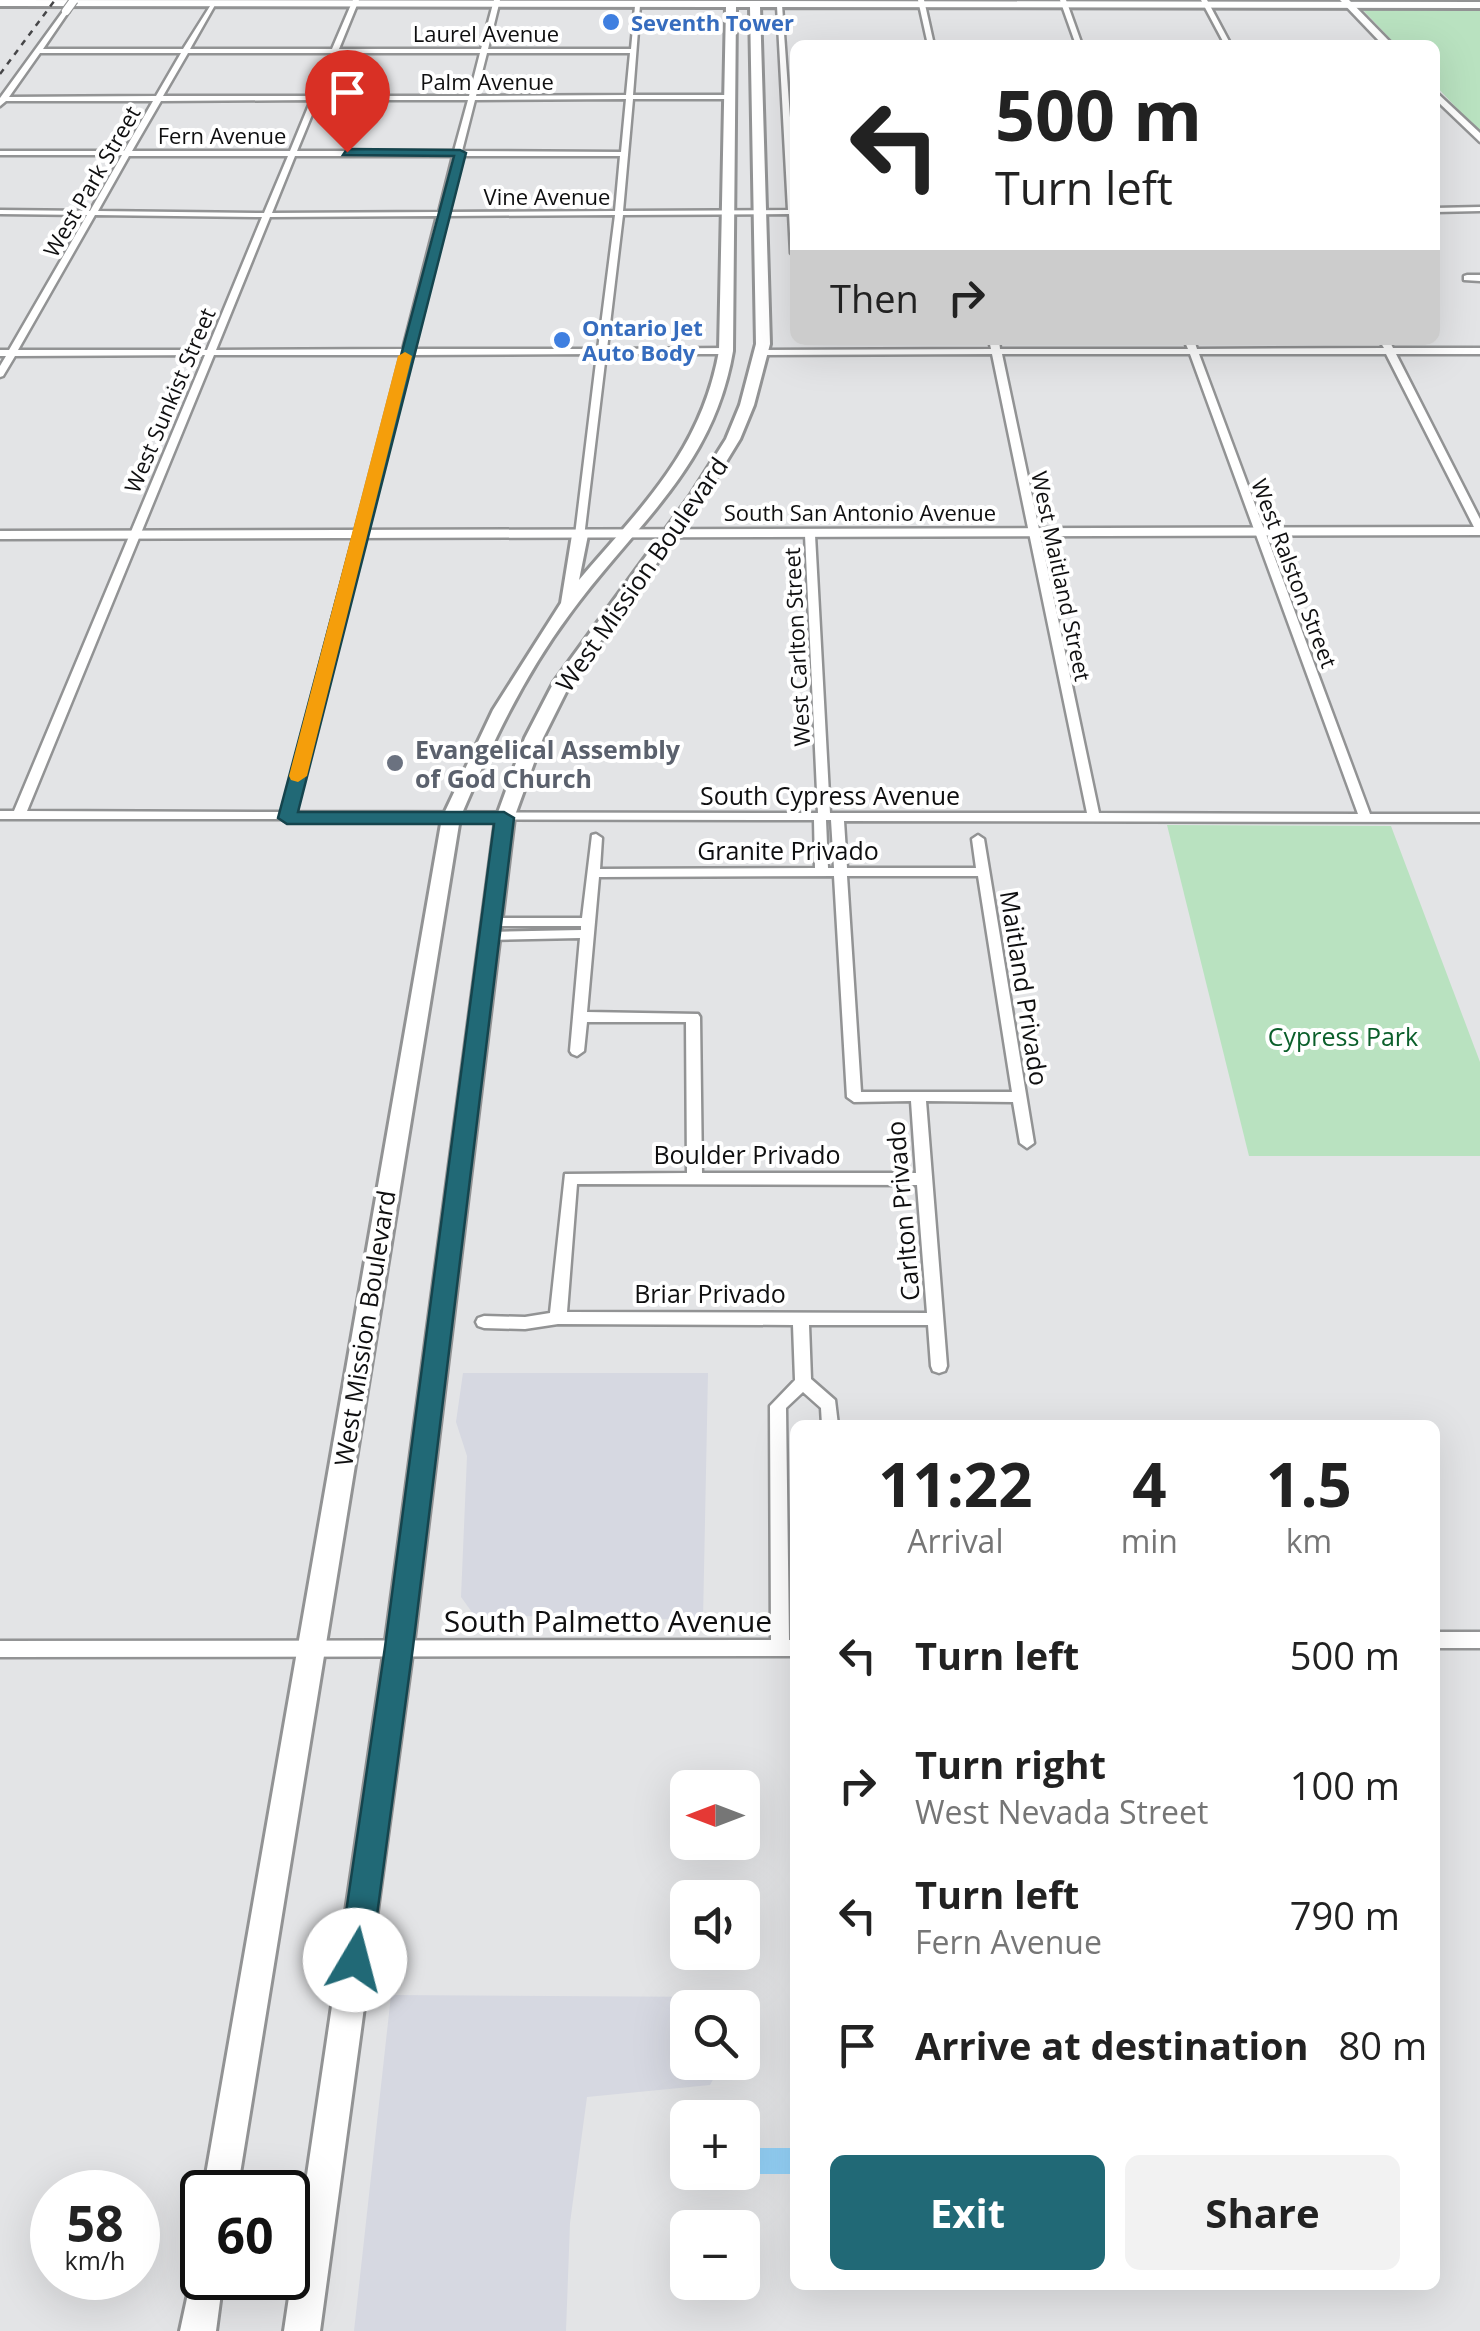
<!DOCTYPE html>
<html lang="en">
<head>
<meta charset="utf-8">
<style>
	:root { --surface:#fff; --page:#f2f2f2; --text:#222; --muted:#767676; --accent:#216976 }
	body { margin:0; font-family:"Open Sans",sans-serif; background:var(--page); color:var(--text); height:100vh; display:flex; flex-direction:column; font-size:38px; white-space:nowrap }
	* { box-sizing:border-box; margin:0 }
	p { font-size:32px; color:var(--muted) }
	.icon { flex:none; width:55px; height:55px; fill:none; stroke:currentColor; stroke-width:2; stroke-linecap:round; stroke-linejoin:round }
	.map { position:relative; flex:1; overflow:hidden }
	.panel { position:absolute; left:790px; top:1420px; width:650px; height:870px; display:flex; flex-direction:column; background:var(--surface); border-radius:15px; box-shadow:0 10px 40px #0002 }
	.panel>* { flex:none }
	.top-card { position:absolute; left:790px; top:40px; width:650px; height:305px; border-radius:15px; box-shadow:0 10px 40px #0002; background:#fff; color:var(--text); overflow:hidden }
	.needle { width:65px; rotate:270deg }
	.tools { position:absolute; left:670px; top:1770px; display:grid; gap:20px }
	.tools a { display:grid; place-items:center; width:90px; height:90px; border-radius:15px; background:var(--surface); box-shadow:0 10px 40px #0002; font-size:50px }
	.speed { position:absolute; left:30px; top:2170px; display:flex; gap:20px; font-size:50px; font-weight:700; text-align:center }
	.speed>* { display:grid; place-content:center; width:130px; height:130px; border-radius:50%; background:var(--surface); box-shadow:0 10px 40px #0002; line-height:1 }
	.speed small { font-size:25px; font-weight:400 }
	.speed .limit { border:5px solid #111; border-radius:15px; background:#fff; color:#111 }
	.pin { position:absolute; display:grid; place-items:center; width:85px; height:85px; color:#fff; margin:-102px -42px; border-radius:50% 50% 50% 0; rotate:-45deg; box-shadow:0 0 10px #0007 }
	.pin .icon { rotate:45deg }
	.me { position:absolute; width:110px; margin:-55px; rotate:8deg; stroke-linejoin:round; filter:drop-shadow(0 0 8px #0008) }
	.turn { display:flex; align-items:center; gap:35px; height:210px; padding:0 40px; font-size:45px }
	.turn .icon { width:130px; height:130px; stroke-width:2.5 }
	.turn b { display:block; font-size:70px; line-height:85px }
	.then { display:flex; align-items:center; height:95px; padding:0 40px; background:#0003; gap:20px; font-size:38px }
	.eta { display:flex; justify-content:space-evenly; align-items:center; height:170px; text-align:center }
	.eta b { font-size:60px; font-weight:700; line-height:70px }
	.action { display:flex; gap:20px; margin-top:auto; padding:20px 40px }
	.action a { flex:1; height:115px; border-radius:15px; background:var(--accent); color:#fff; font-size:40px; font-weight:700; line-height:115px; text-align:center }
	.action a+a { background:var(--page); color:var(--text) }
	ul { padding:0; list-style:none }
	li { display:flex; align-items:center; gap:30px; height:130px; padding:0 40px }
	li div { flex:1 }
	li b { display:block; font-size:38px }
	li em { font-style:normal }
	.map>svg:first-child { display:block }
	.built { fill:#d6d8e1 }
	.green { fill:#b9e2c0 }
	.water { fill:#95d3f9 }
	.lines { fill:none; stroke-linecap:round; stroke-linejoin:round }
	.street-casing { stroke:#929394; stroke-width:5 }
	.secondary-casing { stroke:#929394; stroke-width:5 }
	.primary-casing { stroke:#929394; stroke-width:6 }
	.street { fill:#fff; fill-rule:evenodd }
	.secondary { fill:#fff; fill-rule:evenodd }
	.primary { fill:#fff; fill-rule:evenodd }
	.rail { stroke:#464648; stroke-width:2.5; stroke-dasharray:6 6; stroke-linecap:butt }
	.street-bridge-casing { stroke:#929394; stroke-width:10; stroke-linecap:butt }
	.street-bridge { stroke:#fff; stroke-width:8 }
	.route { fill:#216976; stroke:#15444d; stroke-width:2.5 }
	.slow { fill:#f59e0b }
	.shop-dot { fill:#3f7fe0; stroke:#fff; stroke-width:4 }
	.worship-dot { fill:#6b7280; stroke:#fff; stroke-width:4 }
	.labels { text-anchor:middle; dominant-baseline:central; stroke-width:8; stroke-linejoin:round; paint-order:stroke }
	.far-shop-label { font-size:22px; font-weight:bold; fill:#366cbe; stroke:#fff; text-anchor:start }
	.far-street-label { font-size:22px; fill:#0f0f10; stroke:#fff }
	.street-label { font-size:25px; fill:#0f0f10; stroke:#fff }
	.worship-label { font-size:25px; font-weight:bold; fill:#5b616d; stroke:#fff; text-anchor:start }
	.park-label { font-size:25px; fill:#0b5f2b; stroke:#fff }
	.near-street-label { font-size:30px; fill:#0f0f10; stroke:#fff }
</style>
</head>
<body>
<div class="map">
<svg width="1480" height="2331" viewBox="0 0 1480 2331">
	<rect width="100%" height="100%" fill="#e3e4e6"/>
	<g class="built">
		<polygon points="463,1373 708,1373 703,1620 474,1615 461,1597 467,1456 456,1422"/>
		<polygon points="391,1995 721,1997 721,2007 688,2008 688,2062 722,2063 710,2085 587,2097 570,2223 566,2331 354,2331"/>
	</g>
	<g class="green">
		<polygon points="1361,8 1480,8 1480,133 1435,85 1435,45 1396,45"/>
		<polygon points="1167,825 1391,826 1480,1062 1480,1156 1249,1156"/>
	</g>
	<rect class="water" x="754" y="2148" width="41" height="26"/>
	<g class="lines">
		<defs>
			<g id="street">
				<path d="M353 0H359L339 49H481L494 0H500L488 49H631L635 6 640 5 633 95H730L734 97 730 99H633L623 211 788 210 777 6 782 5 795 188V256L791 253 789 214 623 215 607 349 726 348 731 351 726 354H606L584 537 575 535 597 354 411 355 295 812 818 813 805 535 810 532 815 535 830 813H1087L992 354 761 355 758 354V350L991 349 989 340H999L1000 349H1188L1184 340H1194L1197 349 1384 348 1379 340H1389L1393 348H1480V354H1396L1480 519V532L1475 529 1386 354H1199L1370 814H1480V822L844 821 847 868H976L972 839 978 835 984 839 1034 1143 1027 1148 1020 1143 1013 1102 926 1101 947 1366 945 1371 939 1373 933 1371 931 1366 928 1325H809L811 1379 835 1400 838 1425H822L821 1408 803 1392 786 1408 789 1640H795V1656L0 1657V1641L771 1640 770 1406 795 1380 793 1325 558 1324 525 1329 484 1328 478 1326 476 1322 478 1318 484 1316 525 1317 550 1313 565 1174 687 1173 686 1022H587L584 1051 577 1056 572 1054 570 1051 580 938 489 940 482 936 489 932 581 930V926H491L484 922 491 918H582L592 835 596 834 602 838 600 869 815 868 814 820 292 819 287 822 282 819H0V811H14L205 355 15 356 3 376 0 377V366L6 356H0V350H9L87 215 0 214V210L90 211 122 155H0V151H124L153 101H6L0 106V98L64 10 69 11 43 49H183L212 3 215 5 190 49H332ZM40 53H181L156 96 9 97ZM188 53H331L313 96H163ZM338 53H480L469 96H320ZM487 53H630L626 95 476 96ZM626 99 621 152 462 151 475 100ZM311 100 290 151H132L161 101ZM318 100H468L454 151H297ZM129 156H288L264 213 98 211ZM295 156H453L439 212 272 213ZM461 156H620L615 211 447 212ZM95 215 262 217 207 350H18ZM615 215 598 349H412L445 216ZM437 216 403 349 216 350 270 217ZM1002 354H1190L1358 814 1099 813ZM214 355H401L282 812 27 811ZM826 820H831L834 868H828ZM834 876 847 1097 854 1102 911 1101 916 1173H702L700 1017 698 1014 587 1012 599 877ZM847 876H978L1012 1092H861ZM577 1184 917 1185 927 1313 567 1312Z"/>
				<polygon points="918,0 924,0 934,45 928,45"/>
				<polygon points="1060,0 1066,0 1082,45 1076,45"/>
				<polygon points="1201,0 1207,0 1231,45 1225,45"/>
				<polygon points="1480,207 1480,211 1435,212 1435,208"/>
				<polygon points="1467,275 1480,275 1480,281 1464,280 1464,276"/>
				<rect x="1435" y="1632" width="45" height="16"/>
			</g>
			<g id="secondary">
				<polygon points="1340,0 1349,0 1393,45 1383,45"/>
				<polygon points="1435,91 1480,133 1480,142 1435,99"/>
				<polygon points="1480,527 1480,535 0,539 0,531"/>
			</g>
			<g id="primary">
				<path d="M0 0 1480 2V8L760 7 770 344 754 405 740 439 704 498 571 682 543 738 514 818 413 1647 320 2331H284L385 1647 496 818 525 738 554 682 690 496 726 439 740 405 756 344 750 7H736L733 351C713 469 635 524 569 615 523 677 490 747 460 818L237 2192H203L442 818 493 710 561 603 572 535 580 530 588 535 579 580C642 506 701 451 719 351L726 7 0 6Z"/>
				<polygon points="202,2262 202,2278 223,2278 216,2331 180,2331 194,2266"/>
			</g>
		</defs>
		<use href="#street" class="street-casing"/>
		<use href="#secondary" class="secondary-casing"/>
		<use href="#primary" class="primary-casing"/>
		<use href="#street" class="street"/>
		<use href="#secondary" class="secondary"/>
		<use href="#primary" class="primary"/>
		<polyline class="rail" points="0,74 55,0"/>
		<defs>
			<polyline id="street-bridge" points="66,11 74,0"/>
		</defs>
		<use href="#street-bridge" class="street-bridge-casing"/>
		<use href="#street-bridge" class="street-bridge"/>
	</g>
	<polygon class="route" points="347,149 460,150 466,153 298,812 504,812 514,818 413,1647 371,1960 366,1971 355,1975 344,1971 339,1960 385,1647 494,824 287,824 278,818 454,156 343,155"/>
	<polygon class="slow" points="405,352 412,356 307,776 298,782 291,780 289,776 398,356"/>
	<g class="shop-dot">
		<circle cx="611" cy="22" r="10"/>
		<circle cx="562" cy="340" r="10"/>
	</g>
	<circle class="worship-dot" cx="395" cy="763" r="10"/>
	<g class="labels">
		<g class="far-shop-label">
			<text x="631" y="22">Seventh Tower</text>
			<text x="582" y="327">Ontario Jet<tspan x="582" dy="25">Auto Body</tspan></text>
		</g>
		<g class="far-street-label">
			<text x="486" y="33">Laurel Avenue</text>
			<text x="487" y="81">Palm Avenue</text>
			<text x="222" y="135">Fern Avenue</text>
			<text transform="translate(91 181) rotate(-60)">West Park Street</text>
			<text x="547" y="196">Vine Avenue</text>
			<text transform="translate(169 400) rotate(-67)">West Sunkist Street</text>
			<text x="860" y="512">South San Antonio Avenue</text>
			<text transform="translate(1295 573) rotate(69)">West Ralston Street</text>
			<text transform="translate(1062 576) rotate(78)">West Maitland Street</text>
			<text transform="translate(796 647) rotate(-93)">West Carlton Street</text>
		</g>
		<g class="street-label">
			<text transform="translate(641 574) rotate(-55)">West Mission Boulevard</text>
			<text x="830" y="795">South Cypress Avenue</text>
			<text x="788" y="850">Granite Privado</text>
			<text transform="translate(1025 988) rotate(81)">Maitland Privado</text>
			<text x="747" y="1154">Boulder Privado</text>
			<text transform="translate(902 1211) rotate(-95)">Carlton Privado</text>
			<text x="710" y="1293">Briar Privado</text>
			<text transform="translate(364 1328) rotate(-81)">West Mission Boulevard</text>
		</g>
		<g class="worship-label">
			<text x="415" y="749">Evangelical Assembly<tspan x="415" dy="29">of God Church</tspan></text>
		</g>
		<g class="park-label">
			<text x="1343" y="1036">Cypress Park</text>
		</g>
		<g class="near-street-label">
			<text x="608" y="1620">South Palmetto Avenue</text>
		</g>
	</g>
</svg>
<div class="tools">
<a><svg class="needle" viewBox="-14 -14 28 28"><path d="M0-13l5 13h-10z" fill="#e53935"/><path d="M0 13l5-13h-10z" fill="#767676"/></svg></a>
<a><svg class="icon" aria-label="sound" viewBox="0 0 24 24"><path d="M4 9h4l5-4v14l-5-4H4zM17 9q2 3 0 6"/></svg></a>
<a><svg class="icon" aria-label="search" viewBox="0 0 24 24"><circle cx="10" cy="10" r="6"/><path d="M15 15l6 6"/></svg></a>
<a>+</a>
<a>−</a>
</div>
<div class="speed"><div>58<small>km/h</small></div><div class="limit">60</div></div>
<div class="pin" style="left:347px;top:152px;background:#d93025"><svg class="icon" aria-label="arrive" viewBox="0 0 24 24"><path d="M6 21V4h12l-3 4 3 4H6"/></svg></div>
<svg class="me" style="left:355px;top:1960px" viewBox="-20 -20 40 40"><circle r="19" fill="#fff"/><path d="M0-13L10 11 0 6-10 11z" fill="#216976"/></svg>
<div class="top-card">
<div class="turn"><svg class="icon" aria-label="left" viewBox="0 0 24 24"><path d="M17 20v-9H6M10 6l-5 5 5 5"/></svg><div><b>500 m</b>Turn left</div></div>
<div class="then">Then<svg class="icon" aria-label="right" viewBox="0 0 24 24"><path d="M7 20v-9h11M14 6l5 5-5 5"/></svg></div>
</div>
<section class="panel">
<div class="eta">
<div><b>11:22</b><p>Arrival</p></div>
<div><b>4</b><p>min</p></div>
<div><b>1.5</b><p>km</p></div>
</div>
<ul>
<li><svg class="icon" aria-label="left" viewBox="0 0 24 24"><path d="M17 20v-9H6M10 6l-5 5 5 5"/></svg><div><b>Turn left</b></div><em>500 m</em></li>
<li><svg class="icon" aria-label="right" viewBox="0 0 24 24"><path d="M7 20v-9h11M14 6l5 5-5 5"/></svg><div><b>Turn right</b><p>West Nevada Street</p></div><em>100 m</em></li>
<li><svg class="icon" aria-label="left" viewBox="0 0 24 24"><path d="M17 20v-9H6M10 6l-5 5 5 5"/></svg><div><b>Turn left</b><p>Fern Avenue</p></div><em>790 m</em></li>
<li><svg class="icon" aria-label="arrive" viewBox="0 0 24 24"><path d="M6 21V4h12l-3 4 3 4H6"/></svg><div><b>Arrive at destination</b></div><em>80 m</em></li>
</ul>
<div class="action"><a>Exit</a><a>Share</a></div>
</section>
</div>
</body>
</html>
